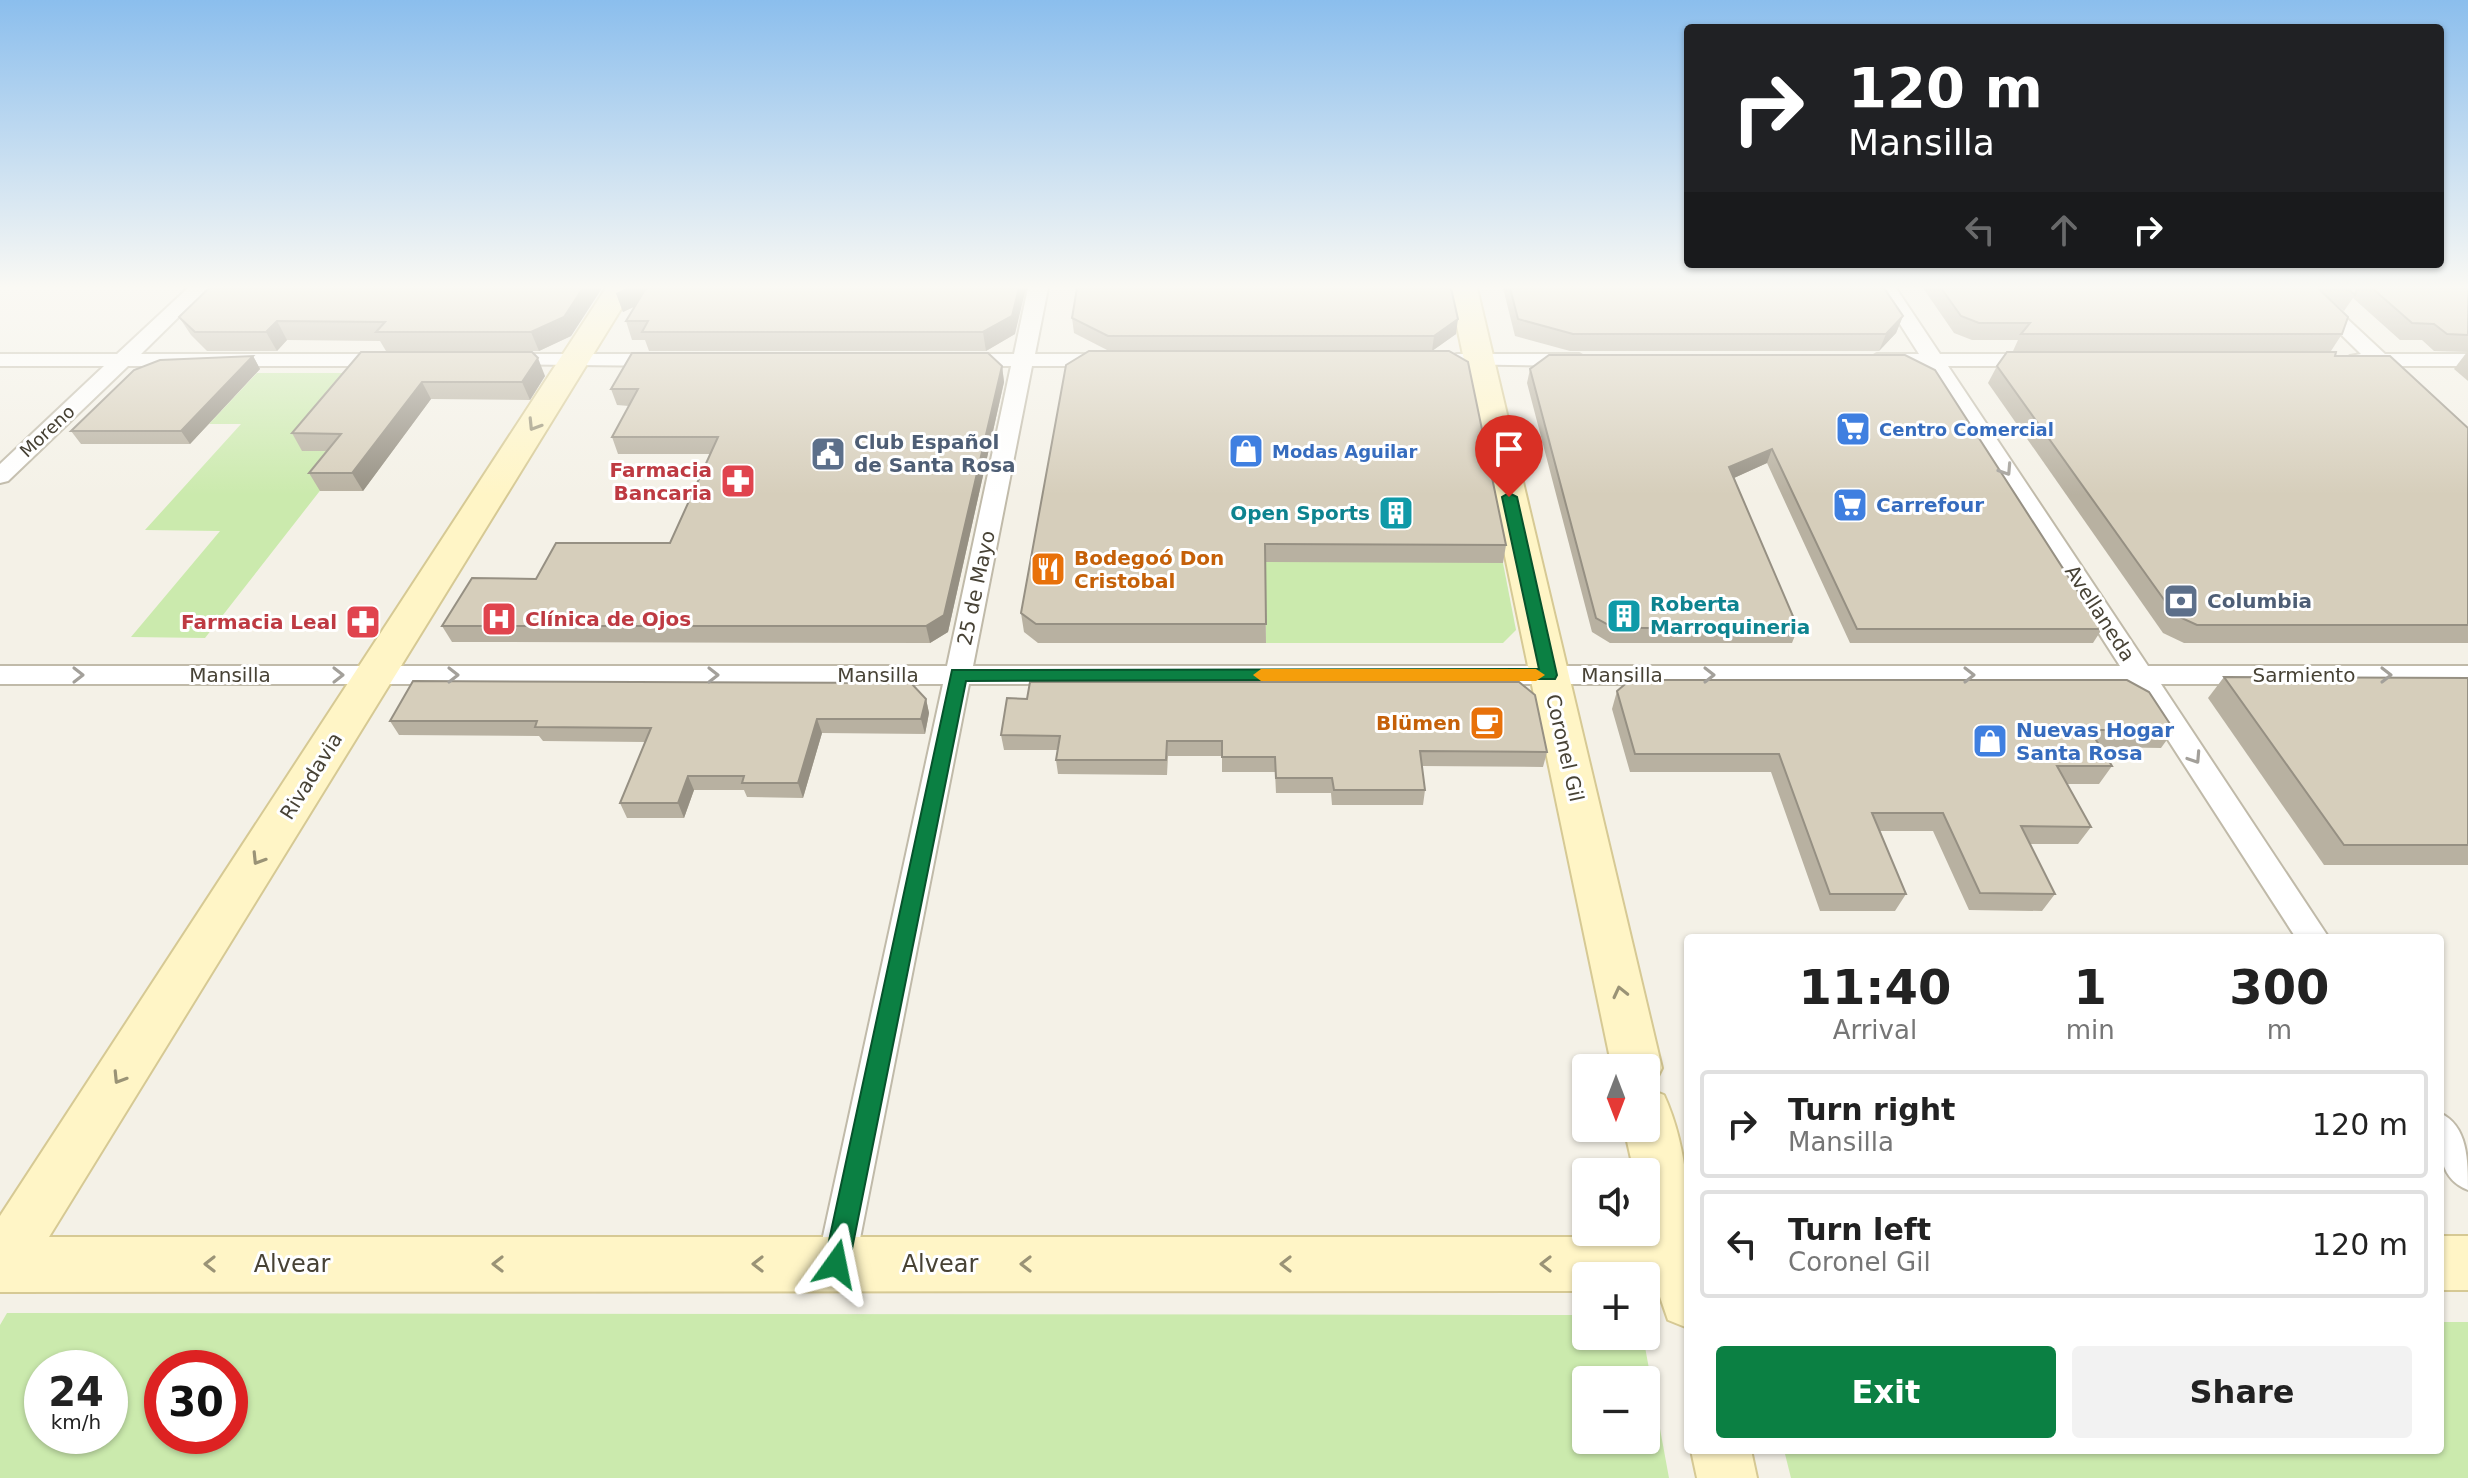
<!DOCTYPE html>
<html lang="en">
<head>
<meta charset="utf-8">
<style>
	:root { --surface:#fff; --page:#f2f2f2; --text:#222; --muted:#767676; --line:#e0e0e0; --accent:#0b8043 }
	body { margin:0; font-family:"DejaVu Sans",sans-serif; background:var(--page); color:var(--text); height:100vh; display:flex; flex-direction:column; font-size:30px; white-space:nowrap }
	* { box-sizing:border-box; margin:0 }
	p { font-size:26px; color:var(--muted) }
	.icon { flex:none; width:44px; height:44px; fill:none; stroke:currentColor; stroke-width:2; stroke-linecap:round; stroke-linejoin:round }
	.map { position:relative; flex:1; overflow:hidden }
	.details { position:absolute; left:1684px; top:934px; width:760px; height:520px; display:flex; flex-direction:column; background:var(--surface); border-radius:8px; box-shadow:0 2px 6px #0004 }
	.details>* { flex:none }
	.hud { position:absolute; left:1684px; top:24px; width:760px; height:244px; border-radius:8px; box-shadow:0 2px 6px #0004; background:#202124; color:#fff; overflow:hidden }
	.needle { width:52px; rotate:180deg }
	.tools { position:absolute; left:1572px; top:1054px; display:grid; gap:16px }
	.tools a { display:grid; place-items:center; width:88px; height:88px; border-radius:8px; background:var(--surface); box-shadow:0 2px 6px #0004; font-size:40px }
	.speed { position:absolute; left:24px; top:1350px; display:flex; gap:16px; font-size:40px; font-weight:700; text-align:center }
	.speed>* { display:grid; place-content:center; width:104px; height:104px; border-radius:50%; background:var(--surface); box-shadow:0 2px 6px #0004; line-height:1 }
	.speed small { font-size:20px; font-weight:400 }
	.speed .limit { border:12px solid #d22; background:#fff; color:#111 }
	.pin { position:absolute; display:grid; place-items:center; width:68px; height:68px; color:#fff; margin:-82px -34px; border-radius:50% 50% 50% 0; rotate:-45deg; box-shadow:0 0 8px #0007 }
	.pin .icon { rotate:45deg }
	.me { position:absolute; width:88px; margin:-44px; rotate:12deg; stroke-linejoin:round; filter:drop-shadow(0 0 6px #0008) }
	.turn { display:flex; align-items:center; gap:28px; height:168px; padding:0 32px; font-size:36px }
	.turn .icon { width:104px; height:104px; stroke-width:2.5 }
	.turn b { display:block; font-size:56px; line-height:68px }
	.lanes { display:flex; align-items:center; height:76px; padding:0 32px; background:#0003; justify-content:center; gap:40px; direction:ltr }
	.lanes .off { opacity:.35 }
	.eta { display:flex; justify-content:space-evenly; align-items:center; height:136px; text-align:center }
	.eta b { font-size:48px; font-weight:700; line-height:56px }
	.primary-button { display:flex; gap:16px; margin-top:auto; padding:16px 32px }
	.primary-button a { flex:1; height:92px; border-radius:8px; background:var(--accent); color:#fff; font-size:32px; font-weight:700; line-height:92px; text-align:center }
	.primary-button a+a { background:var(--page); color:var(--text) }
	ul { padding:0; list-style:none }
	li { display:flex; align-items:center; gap:24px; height:108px; margin:0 16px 12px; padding:0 16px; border:4px solid var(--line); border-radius:8px }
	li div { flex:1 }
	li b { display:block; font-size:30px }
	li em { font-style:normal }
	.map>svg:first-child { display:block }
	.green { fill:#cbeaad; fill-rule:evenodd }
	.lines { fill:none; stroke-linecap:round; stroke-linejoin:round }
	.street-casing { stroke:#c0baa9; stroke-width:4 }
	.secondary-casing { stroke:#d6c994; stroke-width:4 }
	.street { fill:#fff; fill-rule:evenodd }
	.secondary { fill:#fff5c6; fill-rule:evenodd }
	.wall { fill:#b8b1a1 }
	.shaded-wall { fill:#969083 }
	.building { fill:#d6cebb; stroke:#969083; stroke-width:2 }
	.oneway { stroke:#9a9376 }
	.oneway2 { stroke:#a3a09a }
	.route { fill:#0b8043; stroke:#07532c; stroke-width:2 }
	.slow { fill:#f59e0b }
	.labels { text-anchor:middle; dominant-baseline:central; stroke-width:6; stroke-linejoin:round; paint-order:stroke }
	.far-shop-label { font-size:18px; font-weight:bold; fill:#366cbe; stroke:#fff; text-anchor:start }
	.far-street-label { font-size:18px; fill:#474235; stroke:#fff }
	.service-label { font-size:20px; font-weight:bold; fill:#4e5e75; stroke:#fff; text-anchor:start }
	.health-label { font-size:20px; font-weight:bold; fill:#be3a42; stroke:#fff; text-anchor:end }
	.shop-label { font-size:20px; font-weight:bold; fill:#366cbe; stroke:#fff; text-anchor:start }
	.culture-label { font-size:20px; font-weight:bold; fill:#0d838f; stroke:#fff; text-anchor:end }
	.food-label { font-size:20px; font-weight:bold; fill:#c56008; stroke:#fff; text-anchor:start }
	.street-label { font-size:20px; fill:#474235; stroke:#fff }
	.near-street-label { font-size:24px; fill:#474235; stroke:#fff }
</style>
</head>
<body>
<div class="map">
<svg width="2468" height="1478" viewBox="0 0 2468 1478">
	<rect width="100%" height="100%" fill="#f4f1e7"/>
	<g class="green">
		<polygon points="257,373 367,373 351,451 205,638 131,637 220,531 145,530 241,424 209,424"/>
		<polygon points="1264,534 1503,563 1516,630 1503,643 1266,643"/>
		<path d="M7 1313 1586 1315V1336H1643L1669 1478H0V1325ZM110 1368V1436H42V1368ZM162 1368H230V1436H162ZM1586 1380H1646V1440H1586Z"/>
		<polygon points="2440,1322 2468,1322 2468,1478 1791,1478 1784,1450 2440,1450"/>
	</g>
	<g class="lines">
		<defs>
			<g id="street">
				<polygon points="188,288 208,288 141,354 391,354 401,360 391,366 128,366 8,481 0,483 0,464 104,366 0,366 0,354 117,354"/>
				<polygon points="1028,288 1048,288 1035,354 1111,354 1121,360 1111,366 1032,366 973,666 2120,666 1927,366 1877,366 1867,360 1877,354 1919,354 1877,288 1896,288 1940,354 2039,354 2049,360 2039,366 1948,366 2148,666 2468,666 2468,684 2161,684 2329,938 2296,938 2132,684 969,684 855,1264 850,1278 836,1283 822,1278 817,1264 943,684 0,684 0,666 947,666 1011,366 957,366 947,360 957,354 1014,354"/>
				<polygon points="2294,288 2314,288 2385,354 2468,354 2468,366 2395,366 2385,371 2374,366 2350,364 2347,360 2350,356 2361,354"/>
				<polygon points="501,354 667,354 677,360 667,366 494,364 491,360 494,356"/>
				<polygon points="1457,354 1579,354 1589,360 1579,366 1450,364 1447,360 1450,356"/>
				<path d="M2440 1113C2468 1126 2468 1160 2468 1190 2435 1177 2440 1143 2440 1113Z"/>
			</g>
			<g id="secondary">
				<path d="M606 288H634L49 1237H1647L1646 1172H1634L1624 1128H1646V1088L1664 1095C1697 1167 1688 1250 1688 1328L1668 1320 1658 1291H1646V1276H1586V1291L0 1292V1216Z"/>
				<polygon points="1449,288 1477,288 1662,1068 1654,1084 1646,1087 1646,1068 1612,1068"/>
				<rect x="2440" y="1236" width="28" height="54"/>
				<polygon points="1691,1450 1751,1450 1757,1478 1697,1478"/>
			</g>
		</defs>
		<use href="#street" class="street-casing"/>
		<use href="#secondary" class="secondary-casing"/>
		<use href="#street" class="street"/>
		<use href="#secondary" class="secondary"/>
	</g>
	<g class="wall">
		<polygon points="209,288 602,288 571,336 539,351 386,351 380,341 287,340 277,351 207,351 191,335 179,317"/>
		<polygon points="1503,288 1886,288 1886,290 1903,316 1896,333 1879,351 1570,351 1515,336"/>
		<polygon points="1923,288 2468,288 2468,352 2434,351 2422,340 2400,340 2353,298 2344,311 2327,297 2342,334 2331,351 2013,351 2018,340 1972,340 1954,333"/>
		<polygon points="616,293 1015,334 986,351 649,351 645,340 632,340 626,321 635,306 623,312"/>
		<polygon points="1072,318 1456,334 1432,351 1109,351 1074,333"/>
		<polygon points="361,352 545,376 530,400 431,399 363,491 320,491 309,473 327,451 302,451 292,433"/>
		<polygon points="2467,352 2468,352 2468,381 2454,369"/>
		<polygon points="1905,355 2102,629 2093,643 1850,643 1767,463 1734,478 1798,628 1792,643 1610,643 1592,632 1527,383 1530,369"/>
		<polygon points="253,356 260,369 190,444 81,444 71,431"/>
		<polygon points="2335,356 2468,428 2468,643 2184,643 2163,633 1988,383 1997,366"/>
		<polygon points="1468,362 1506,545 1503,563 1265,562 1266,643 1038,643 1024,632 1021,613"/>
		<polygon points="1002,366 1004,382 948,632 930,643 452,642 442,626 536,579 670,543 711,454 618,454 612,437 629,406 617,405 611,389"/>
		<polygon points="2224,677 2468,678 2468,865 2324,865 2208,698"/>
		<polygon points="1617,691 2174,730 2161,748 2100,747 2112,766 2099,784 2067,784 2091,827 2078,844 2030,844 2055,894 2042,911 1969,910 1933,831 1879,831 1906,894 1895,911 1820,911 1771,772 1630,772 1612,709"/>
		<polygon points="1007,698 1547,752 1543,767 1422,766 1425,790 1423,805 1332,805 1331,793 1276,793 1275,772 1222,772 1222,756 1168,756 1167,775 1058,774 1056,760 1058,750 1004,750 1001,735"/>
		<polygon points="926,699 929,713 925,734 822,733 803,798 747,797 744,790 694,790 684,818 627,818 620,803 645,742 543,741 539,736 399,735 390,721"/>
	</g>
	<g class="shaded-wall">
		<polygon points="583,288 602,288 571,336 539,351 531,332"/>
		<polygon points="627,288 657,288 659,295 623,312 616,293"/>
		<polygon points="1019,288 1026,288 1015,334 986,351 983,332"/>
		<polygon points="1903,316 1896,333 1879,351 1886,334"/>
		<polygon points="1458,319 1456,334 1432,351 1434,336"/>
		<polygon points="277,321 287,340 277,351 266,332"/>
		<polygon points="253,356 260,369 190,444 181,431"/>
		<polygon points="538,358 545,376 530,400 522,382"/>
		<polygon points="1002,366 1004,382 948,632 930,643 926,626"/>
		<polygon points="422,382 431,399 363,491 352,473"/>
		<polygon points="1772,449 1767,463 1725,482 1729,467"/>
		<polygon points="926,699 929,713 925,734 921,719"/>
		<polygon points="817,719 822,733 803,798 798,783"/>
		<polygon points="688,776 694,790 684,818 678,803"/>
	</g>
	<g class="building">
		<polygon points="209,288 583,288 564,317 531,332 376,332 385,322 277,321 266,332 195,332 179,317"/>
		<polygon points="646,288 1019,288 1012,316 983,332 642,332 648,321 626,321"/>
		<polygon points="1077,288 1451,288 1458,319 1434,336 1108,336 1072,318"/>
		<polygon points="1510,288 1884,288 1903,316 1886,334 1573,334 1518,319"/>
		<polygon points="1941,288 2318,288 2348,317 2342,334 2021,334 2030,323 1979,323 1961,316"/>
		<polygon points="2347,288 2357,288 2355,295"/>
		<polygon points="2372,288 2468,288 2468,335 2447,334 2434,324 2412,323"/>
		<polygon points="1089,351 1449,351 1468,362 1506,545 1265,544 1266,624 1036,624 1021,613 1066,365"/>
		<polygon points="361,352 532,352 538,358 522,382 422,382 352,473 309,473 341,434 292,433"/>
		<polygon points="2007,352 2336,352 2335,356 2390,356 2468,428 2468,625 2197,625 2175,615 1997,366"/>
		<polygon points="632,353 988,353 1002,366 944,615 926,626 442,626 472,578 536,579 556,543 670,543 718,437 612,437 638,389 611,389"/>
		<polygon points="1549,355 1905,355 1935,370 2102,629 1857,629 1772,449 1729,467 1798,628 1614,628 1596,618 1530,369"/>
		<polygon points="253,356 181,431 71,431 134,370 160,360"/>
		<polygon points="2224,677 2468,678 2468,845 2344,845"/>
		<polygon points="1630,680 2127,680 2149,692 2174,730 2090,730 2112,766 2057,766 2091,827 2021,826 2055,894 1980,893 1943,813 1872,813 1906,894 1830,894 1779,754 1635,754 1617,691"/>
		<polygon points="413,681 911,683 926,699 921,719 817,719 798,783 742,783 744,776 688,776 678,803 620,803 651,728 535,727 537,721 390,721"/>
		<polygon points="1030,682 1519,682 1535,695 1547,752 1420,751 1425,790 1334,790 1332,778 1276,778 1275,757 1222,757 1222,741 1167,741 1166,760 1056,760 1060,736 1001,735 1007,698 1027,699"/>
		<polygon points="2323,936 2324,938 2183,937"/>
	</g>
	<defs><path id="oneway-chevron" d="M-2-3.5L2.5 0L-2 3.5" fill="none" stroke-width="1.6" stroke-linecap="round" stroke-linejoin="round" transform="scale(2)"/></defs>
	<g class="oneway">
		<use href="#oneway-chevron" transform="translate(534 425) rotate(122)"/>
		<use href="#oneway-chevron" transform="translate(258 859) rotate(122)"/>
		<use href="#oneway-chevron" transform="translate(1620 992) rotate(-103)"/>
		<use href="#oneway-chevron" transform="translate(119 1078) rotate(122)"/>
		<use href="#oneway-chevron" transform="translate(210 1264) rotate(180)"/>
		<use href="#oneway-chevron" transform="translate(498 1264) rotate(180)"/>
		<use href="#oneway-chevron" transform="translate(758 1264) rotate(180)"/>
		<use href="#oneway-chevron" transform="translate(1026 1264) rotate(180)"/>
		<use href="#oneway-chevron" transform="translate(1286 1264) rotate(180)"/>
		<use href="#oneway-chevron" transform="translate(1546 1264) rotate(180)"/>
	</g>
	<g class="oneway2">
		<use href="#oneway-chevron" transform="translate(2006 470) rotate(57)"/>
		<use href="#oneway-chevron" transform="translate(78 675)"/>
		<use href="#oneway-chevron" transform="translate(338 675)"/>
		<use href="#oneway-chevron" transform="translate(453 675)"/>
		<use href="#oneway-chevron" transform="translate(713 675)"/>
		<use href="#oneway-chevron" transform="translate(1709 675)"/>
		<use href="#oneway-chevron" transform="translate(1969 675)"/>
		<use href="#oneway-chevron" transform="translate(2386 675)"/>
		<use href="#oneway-chevron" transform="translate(2195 758) rotate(57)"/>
	</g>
	<linearGradient id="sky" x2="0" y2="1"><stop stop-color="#8bbeed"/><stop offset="0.58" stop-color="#faf9f4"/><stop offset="1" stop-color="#faf9f4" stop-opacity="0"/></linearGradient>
	<rect width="2468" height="495" fill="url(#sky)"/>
	<polygon class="route" points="1509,493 1517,497 1557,675 1555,679 966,681 849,1264 845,1273 836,1276 828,1273 824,1264 952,670 1539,669 1502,497"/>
	<polygon class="slow" points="1261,669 1536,669 1545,675 1536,681 1261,681 1253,675"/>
	<defs>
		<symbol id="supermarket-square" viewBox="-11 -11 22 22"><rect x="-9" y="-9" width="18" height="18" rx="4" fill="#3f7fe0" stroke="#fff"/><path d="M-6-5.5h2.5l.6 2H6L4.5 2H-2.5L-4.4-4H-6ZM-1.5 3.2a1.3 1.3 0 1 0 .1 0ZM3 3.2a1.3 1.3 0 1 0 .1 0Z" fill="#fff"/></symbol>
		<symbol id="shop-square" viewBox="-11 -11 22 22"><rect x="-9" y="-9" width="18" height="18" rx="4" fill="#3f7fe0" stroke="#fff"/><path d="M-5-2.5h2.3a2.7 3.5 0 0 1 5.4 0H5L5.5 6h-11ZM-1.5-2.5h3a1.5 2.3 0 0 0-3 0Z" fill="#fff"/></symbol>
		<symbol id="civic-square" viewBox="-11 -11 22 22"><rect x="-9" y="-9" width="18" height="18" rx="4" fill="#5c6f8a" stroke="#fff"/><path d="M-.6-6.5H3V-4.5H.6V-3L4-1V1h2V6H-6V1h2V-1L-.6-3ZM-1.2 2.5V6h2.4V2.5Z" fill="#fff"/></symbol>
		<symbol id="pharmacy-square" viewBox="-11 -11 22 22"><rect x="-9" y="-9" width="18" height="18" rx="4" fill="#e0444e" stroke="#fff"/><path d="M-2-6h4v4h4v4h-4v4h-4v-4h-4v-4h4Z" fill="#fff"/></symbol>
		<symbol id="building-square" viewBox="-11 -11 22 22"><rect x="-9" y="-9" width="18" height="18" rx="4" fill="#0f9aa8" stroke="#fff"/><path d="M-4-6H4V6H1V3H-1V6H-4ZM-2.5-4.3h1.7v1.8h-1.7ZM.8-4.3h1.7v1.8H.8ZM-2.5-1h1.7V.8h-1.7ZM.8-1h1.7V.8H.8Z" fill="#fff"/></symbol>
		<symbol id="restaurant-square" viewBox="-11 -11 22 22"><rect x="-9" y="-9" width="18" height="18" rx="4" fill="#e8710a" stroke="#fff"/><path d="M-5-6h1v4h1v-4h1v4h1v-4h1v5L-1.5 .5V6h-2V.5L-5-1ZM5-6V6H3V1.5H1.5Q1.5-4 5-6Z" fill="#fff"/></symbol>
		<symbol id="bank-square" viewBox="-11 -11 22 22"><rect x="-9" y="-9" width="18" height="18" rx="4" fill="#5c6f8a" stroke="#fff"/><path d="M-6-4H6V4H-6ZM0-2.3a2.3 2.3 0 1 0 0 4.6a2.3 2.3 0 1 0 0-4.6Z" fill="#fff"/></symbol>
		<symbol id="hospital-square" viewBox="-11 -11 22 22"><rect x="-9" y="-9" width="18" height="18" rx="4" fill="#e0444e" stroke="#fff"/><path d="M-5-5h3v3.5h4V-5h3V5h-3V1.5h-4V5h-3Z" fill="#fff"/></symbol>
		<symbol id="cafe-square" viewBox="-11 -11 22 22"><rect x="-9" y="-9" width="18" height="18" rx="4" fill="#e8710a" stroke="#fff"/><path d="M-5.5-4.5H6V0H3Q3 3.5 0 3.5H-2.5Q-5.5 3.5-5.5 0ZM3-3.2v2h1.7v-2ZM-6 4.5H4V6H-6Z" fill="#fff"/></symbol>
	</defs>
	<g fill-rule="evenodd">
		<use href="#supermarket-square" x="1833" y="409" width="40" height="40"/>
		<use href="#shop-square" x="1226" y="431" width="40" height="40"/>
		<use href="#civic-square" x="808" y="434" width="40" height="40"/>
		<use href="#pharmacy-square" x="718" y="461" width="40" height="40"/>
		<use href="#supermarket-square" x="1830" y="485" width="40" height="40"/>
		<use href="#building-square" x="1376" y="493" width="40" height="40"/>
		<use href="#restaurant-square" x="1028" y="549" width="40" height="40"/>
		<use href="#bank-square" x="2161" y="581" width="40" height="40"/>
		<use href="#building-square" x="1604" y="596" width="40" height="40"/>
		<use href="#hospital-square" x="479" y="599" width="40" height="40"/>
		<use href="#pharmacy-square" x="343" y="602" width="40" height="40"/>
		<use href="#cafe-square" x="1467" y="703" width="40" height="40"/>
		<use href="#shop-square" x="1970" y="721" width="40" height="40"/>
	</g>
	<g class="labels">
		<g class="far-shop-label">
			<text x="1879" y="429">Centro Comercial</text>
			<text x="1272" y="451">Modas Aguilar</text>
		</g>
		<g class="far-street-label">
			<text transform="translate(47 431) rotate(-43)">Moreno</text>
		</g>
		<g class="service-label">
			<text x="854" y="442">Club Español<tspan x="854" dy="23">de Santa Rosa</tspan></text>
			<text x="2207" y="601">Columbia</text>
		</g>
		<g class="health-label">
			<text x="712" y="470">Farmacia<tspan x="712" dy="23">Bancaria</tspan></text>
			<text x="525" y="619" text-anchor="start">Clínica de Ojos</text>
			<text x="337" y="622">Farmacia Leal</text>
		</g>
		<g class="shop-label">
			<text x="1876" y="505">Carrefour</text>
			<text x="2016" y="730">Nuevas Hogar<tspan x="2016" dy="23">Santa Rosa</tspan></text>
		</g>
		<g class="culture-label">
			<text x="1370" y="513">Open Sports</text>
			<text x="1650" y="604" text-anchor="start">Roberta<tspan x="1650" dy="23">Marroquineria</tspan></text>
		</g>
		<g class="food-label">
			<text x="1074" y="558">Bodegoó Don<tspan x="1074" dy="23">Cristobal</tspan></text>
			<text x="1461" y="723" text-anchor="end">Blümen</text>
		</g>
		<g class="street-label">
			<text transform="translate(976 588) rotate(-78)">25 de Mayo</text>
			<text transform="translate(2100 613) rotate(57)">Avellaneda</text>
			<text x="230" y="675">Mansilla</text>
			<text x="878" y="675">Mansilla</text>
			<text x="1622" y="675">Mansilla</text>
			<text x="2304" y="675">Sarmiento</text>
			<text transform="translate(1565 748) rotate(77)">Coronel Gil</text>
			<text transform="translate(311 776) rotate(-58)">Rivadavia</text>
		</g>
		<g class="near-street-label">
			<text x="292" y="1264">Alvear</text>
			<text x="940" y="1264">Alvear</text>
		</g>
	</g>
</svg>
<div class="tools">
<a><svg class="needle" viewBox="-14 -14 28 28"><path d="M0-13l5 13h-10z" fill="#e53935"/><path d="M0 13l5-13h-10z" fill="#767676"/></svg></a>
<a><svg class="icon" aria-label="sound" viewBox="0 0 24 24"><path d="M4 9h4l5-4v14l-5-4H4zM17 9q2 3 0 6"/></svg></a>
<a>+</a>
<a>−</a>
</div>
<div class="speed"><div>24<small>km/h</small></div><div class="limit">30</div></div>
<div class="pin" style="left:1509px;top:497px;background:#d93025"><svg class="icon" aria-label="arrive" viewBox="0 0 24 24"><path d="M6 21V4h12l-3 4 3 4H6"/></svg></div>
<svg class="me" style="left:836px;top:1264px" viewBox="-20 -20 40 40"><path d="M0-17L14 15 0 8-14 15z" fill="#0b8043" stroke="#fff" stroke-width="4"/></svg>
<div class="hud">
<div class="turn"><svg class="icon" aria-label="right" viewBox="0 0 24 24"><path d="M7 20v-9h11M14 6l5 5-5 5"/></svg><div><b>120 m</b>Mansilla</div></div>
<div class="lanes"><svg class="icon off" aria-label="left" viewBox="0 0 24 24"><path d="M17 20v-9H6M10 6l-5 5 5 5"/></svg><svg class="icon off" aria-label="ahead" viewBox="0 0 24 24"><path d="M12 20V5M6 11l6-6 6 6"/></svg><svg class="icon" aria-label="right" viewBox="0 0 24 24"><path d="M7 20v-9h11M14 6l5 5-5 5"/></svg></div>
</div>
<section class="details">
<div class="eta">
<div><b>11:40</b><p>Arrival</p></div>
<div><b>1</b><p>min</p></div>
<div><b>300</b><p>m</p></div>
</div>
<ul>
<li><svg class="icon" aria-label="right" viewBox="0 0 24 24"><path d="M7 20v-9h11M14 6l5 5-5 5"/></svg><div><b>Turn right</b><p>Mansilla</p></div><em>120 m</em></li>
<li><svg class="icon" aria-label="left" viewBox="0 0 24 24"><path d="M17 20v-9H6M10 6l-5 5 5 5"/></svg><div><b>Turn left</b><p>Coronel Gil</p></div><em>120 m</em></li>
</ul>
<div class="primary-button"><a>Exit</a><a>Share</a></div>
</section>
</div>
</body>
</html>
